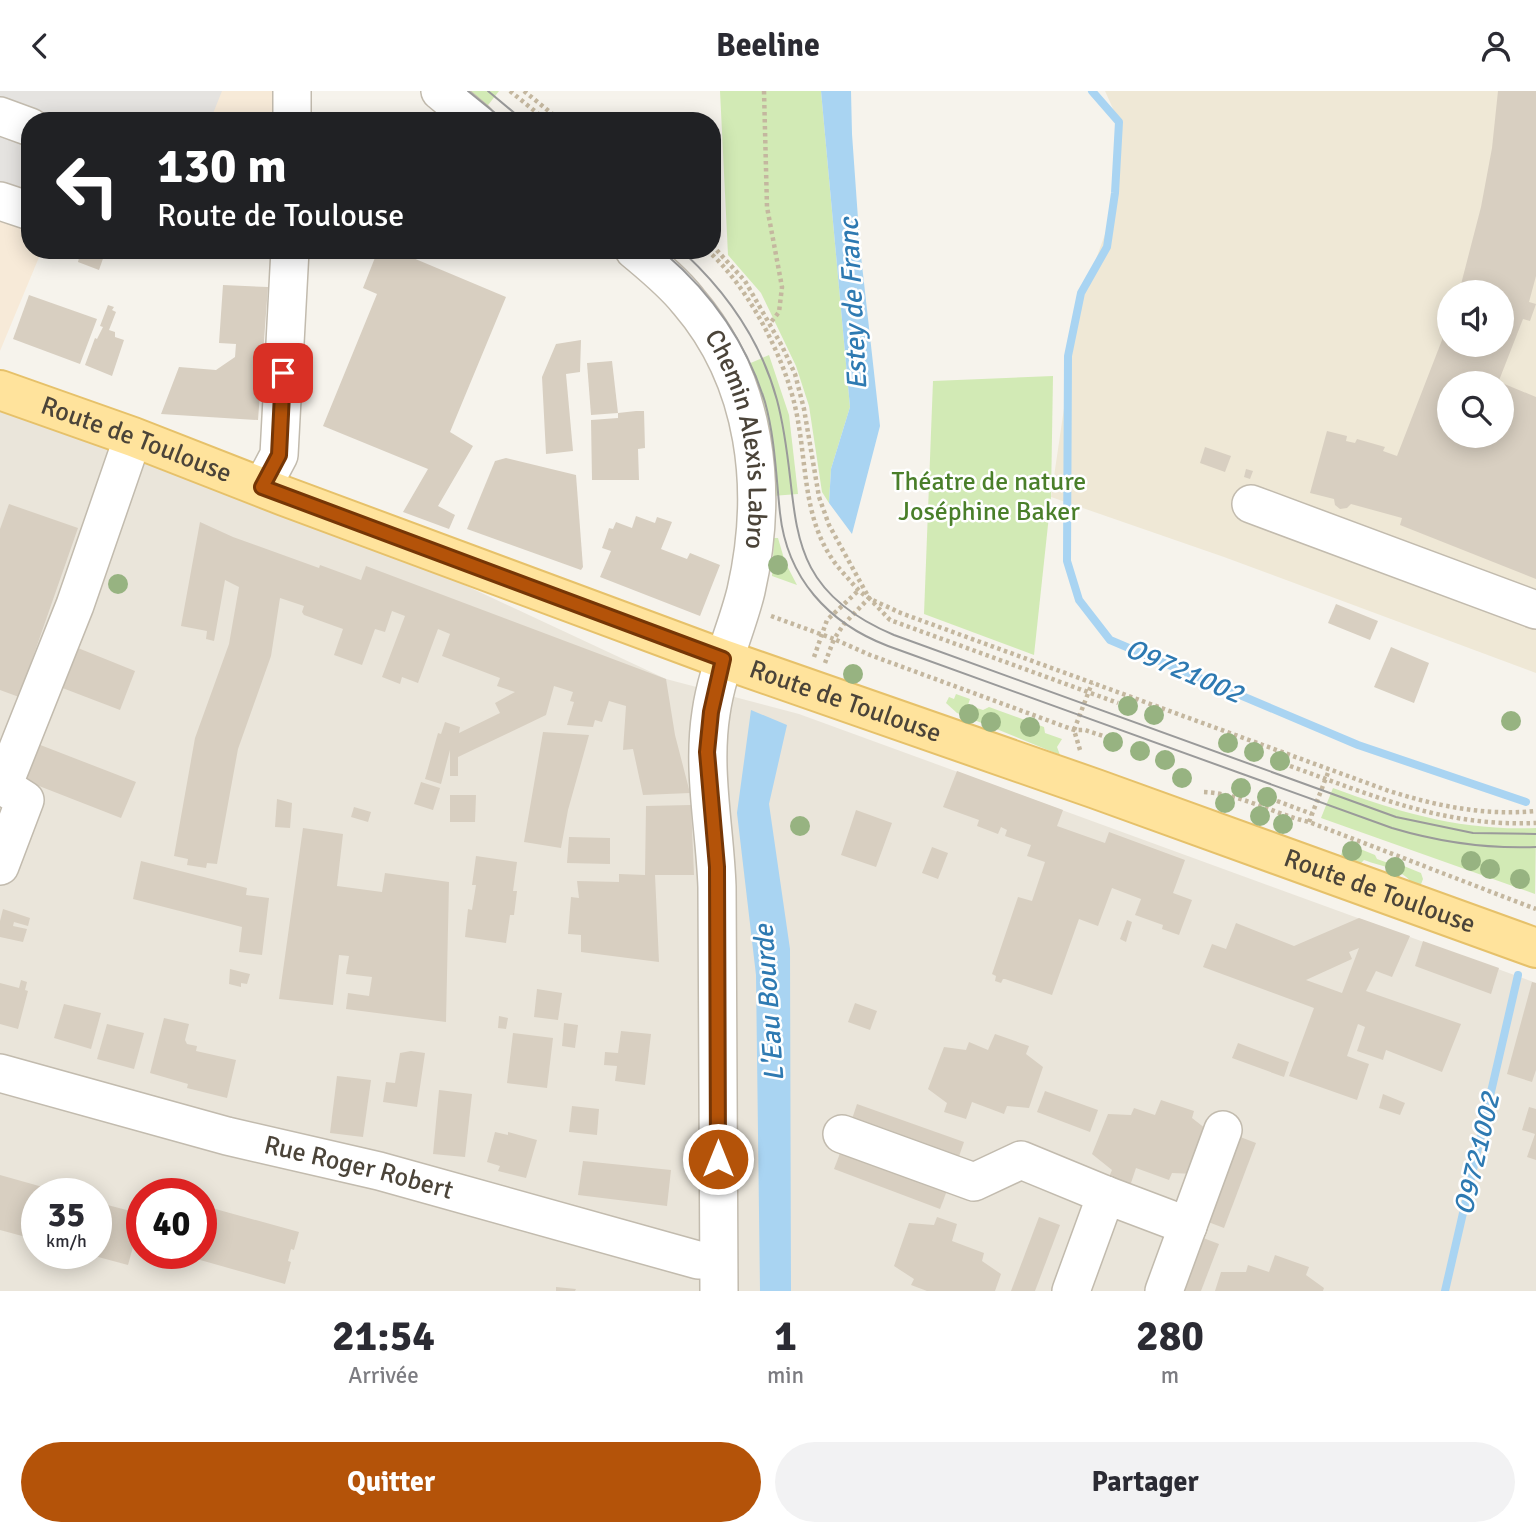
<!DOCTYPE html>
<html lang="fr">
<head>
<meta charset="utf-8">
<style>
	:root { --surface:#fff; --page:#f2f2f3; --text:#2b2b33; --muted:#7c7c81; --accent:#b45309 }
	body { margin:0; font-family:Signika,sans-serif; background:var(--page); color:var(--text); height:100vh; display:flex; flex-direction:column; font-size:26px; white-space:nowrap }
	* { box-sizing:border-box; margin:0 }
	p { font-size:23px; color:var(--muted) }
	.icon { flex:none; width:38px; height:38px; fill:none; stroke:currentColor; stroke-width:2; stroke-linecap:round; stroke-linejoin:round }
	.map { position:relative; height:1200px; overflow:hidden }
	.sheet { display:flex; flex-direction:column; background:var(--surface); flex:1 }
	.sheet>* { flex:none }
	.guide { position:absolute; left:21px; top:21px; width:700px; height:147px; border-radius:28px; box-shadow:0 4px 18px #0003; background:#202124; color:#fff; overflow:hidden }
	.fabs { position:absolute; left:1437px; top:189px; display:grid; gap:14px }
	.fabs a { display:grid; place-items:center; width:77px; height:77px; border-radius:50%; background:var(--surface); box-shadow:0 4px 18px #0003; font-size:35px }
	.speed { position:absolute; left:21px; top:1087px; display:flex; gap:14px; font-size:35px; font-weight:700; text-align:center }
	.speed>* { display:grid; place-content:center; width:91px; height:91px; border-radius:50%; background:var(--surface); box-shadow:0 4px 18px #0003; line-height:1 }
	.speed small { font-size:18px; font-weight:400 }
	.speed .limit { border:10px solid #d22; background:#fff; color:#111 }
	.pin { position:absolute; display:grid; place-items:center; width:60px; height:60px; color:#fff; margin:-30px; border-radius:14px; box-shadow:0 4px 10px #0006 }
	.me { position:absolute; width:77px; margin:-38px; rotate:0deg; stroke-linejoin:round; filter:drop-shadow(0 0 5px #0008) }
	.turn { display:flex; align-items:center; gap:24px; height:147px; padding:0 21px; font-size:32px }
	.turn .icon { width:91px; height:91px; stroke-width:2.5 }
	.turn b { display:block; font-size:49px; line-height:60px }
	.eta { display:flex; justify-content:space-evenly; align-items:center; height:119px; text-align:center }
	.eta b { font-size:42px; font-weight:700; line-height:49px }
	.cta { display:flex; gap:14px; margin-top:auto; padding:14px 21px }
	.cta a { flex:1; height:80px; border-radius:42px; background:var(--accent); color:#fff; font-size:28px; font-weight:700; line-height:80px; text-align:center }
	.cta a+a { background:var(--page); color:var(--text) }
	header { display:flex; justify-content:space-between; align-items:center; height:91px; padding:0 21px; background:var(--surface); font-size:32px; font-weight:700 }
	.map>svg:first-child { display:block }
	.residential { fill:#eae5da; fill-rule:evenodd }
	.commercial { fill:#f7ead8 }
	.education { fill:#efe8d6; fill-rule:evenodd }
	.green { fill:#d2eab5 }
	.parking { fill:#e5e3e0 }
	.water { fill:#a9d4f2 }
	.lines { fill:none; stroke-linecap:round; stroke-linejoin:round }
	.stream { stroke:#a9d4f2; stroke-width:8 }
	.building { fill:#d8cfc1; fill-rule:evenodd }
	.minor-casing { stroke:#c2bbae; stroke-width:40 }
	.major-casing { stroke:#e6c16a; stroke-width:42 }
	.path { stroke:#c4b79f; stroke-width:4.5; stroke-dasharray:3.5 3.5; stroke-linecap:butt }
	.minor { stroke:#fff; stroke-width:37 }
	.major { stroke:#ffe39c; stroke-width:38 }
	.tram { stroke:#9a9a9a; stroke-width:2 }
	.tree { fill:#97b381 }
	.route-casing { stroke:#753606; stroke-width:18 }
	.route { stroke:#b45309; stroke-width:12 }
	.labels { text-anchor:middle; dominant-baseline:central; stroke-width:5; stroke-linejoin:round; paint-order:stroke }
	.street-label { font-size:26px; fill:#4b4439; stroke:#fff }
	.park-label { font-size:26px; fill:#4a7f2a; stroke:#fff }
	.water-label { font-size:28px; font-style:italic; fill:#2e7ab2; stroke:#fff }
</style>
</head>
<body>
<header><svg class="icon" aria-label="back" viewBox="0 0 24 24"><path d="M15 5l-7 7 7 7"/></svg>Beeline<svg class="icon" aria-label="person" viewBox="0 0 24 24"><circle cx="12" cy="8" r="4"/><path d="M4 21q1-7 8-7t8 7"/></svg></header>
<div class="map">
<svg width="1536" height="1200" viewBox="0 0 1536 1200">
	<rect width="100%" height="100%" fill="#f6f3ec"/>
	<path class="residential" d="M0 299 278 407 666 588 799 623 1536 892V1200H0ZM37 1102H96V1162H37ZM142 1102H201V1162H142Z"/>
	<polygon class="commercial" points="0,0 292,0 292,30 30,30 30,159 42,159 0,260"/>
	<path class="education" d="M1105 0H1536V582L1224 466 1051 406 1079 215 1112 124 1119 31ZM1449 201H1502V254H1449ZM1449 292H1502V345H1449Z"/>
	<g class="green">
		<polygon points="462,0 499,0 485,18"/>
		<polygon points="720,0 821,0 850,316 831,378 829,412 822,401 809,315 796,275 761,202 728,164"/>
		<polygon points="769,264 789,324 798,403 772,405 746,274"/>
		<polygon points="1053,285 1051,406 1034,564 924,523 933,290"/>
		<polygon points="774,447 778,447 785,471 797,494 772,485"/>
		<polygon points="956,603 970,608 968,614 983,619 989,616 1044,636 1045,642 1062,648 1057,656 1060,664 957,622 946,612 949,606 954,608"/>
		<path d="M1333 697C1401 722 1462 740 1536 737L1535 803 1321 727Z"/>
		<path d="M1348 753 1375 764 1377 768 1391 773 1394 771 1421 782 1423 788 1420 796 1413 794C1404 778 1380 775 1364 769L1359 774 1341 764 1344 755 1347 756Z"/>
	</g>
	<polygon class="parking" points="0,0 222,0 210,30 30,30 30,134 0,122"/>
	<g class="water">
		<polygon points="821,0 851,0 852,43 860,156 880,335 852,443 829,412 831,378 850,316"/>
		<polygon points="751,619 787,634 769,713 790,858 791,1200 760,1200 756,884 737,722"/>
	</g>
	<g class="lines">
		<g class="stream">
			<polyline points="1092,0 1119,31 1115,102 1107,156 1081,202 1068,265 1067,470 1079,509 1110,549 1358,654 1526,711"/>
			<polyline points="1445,1200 1518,884"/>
		</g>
	</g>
	<g class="building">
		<polygon points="1498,0 1536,0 1536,185 1529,211 1536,213 1530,230 1523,228 1498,292 1449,292 1449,345 1502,345 1502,292 1536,306 1536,488 1400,434 1402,427 1351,413 1347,417 1340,418 1335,414 1334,408 1310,402 1327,340 1347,345 1346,350 1355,352 1357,348 1385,356 1383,360 1397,365 1449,231 1449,254 1502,254 1502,201 1459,201 1481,116 1492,57"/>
		<polygon points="106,159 99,179 78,171 79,167 60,160"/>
		<polygon points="378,159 394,159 506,206 450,341 473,355 438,415 455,424 449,438 403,421 428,378 323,335 377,203 363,197"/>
		<polygon points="223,194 268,196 258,329 161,323 179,276 216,279 235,266 236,253 219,252"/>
		<polygon points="29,204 97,228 80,273 13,248"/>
		<polygon points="108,214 114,216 112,219 116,221 109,239 115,241 115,246 124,249 112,285 85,274 95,247 97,248 103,236 100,235"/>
		<polygon points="581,249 580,281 566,283 573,360 546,363 542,286 556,253"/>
		<polygon points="612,270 618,322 591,324 587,272"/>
		<polygon points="636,320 644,320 645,357 638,358 639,389 592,389 591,329 618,327 618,322"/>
		<polygon points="1205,356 1231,365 1225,381 1200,372"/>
		<polygon points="506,367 576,384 583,476 581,479 467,438 495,370"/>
		<polygon points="1246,378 1253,380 1250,388 1244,386"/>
		<polygon points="9,413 78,437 19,606 0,599 0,438"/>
		<polygon points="636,425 655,432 657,426 672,431 661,458 687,468 690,462 720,474 700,525 600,486 611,460 602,457 609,437 613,438 616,431 632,437"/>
		<polygon points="200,431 233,446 319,477 320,474 361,489 366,475 666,588 675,644 690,702 643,704 633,658 623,659 626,615 609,610 602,631 595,629 593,636 567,634 574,611 570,610 573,601 554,595 546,624 458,666 458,685 450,685 450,659 441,693 425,688 438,642 441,643 445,631 460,636 459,642 500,622 495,612 515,601 497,595 500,587 442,565 450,543 438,538 418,592 402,586 400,593 382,586 405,525 392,520 385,541 375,538 362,574 334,564 343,538 304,524 302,521 304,515 280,507 271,565 238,658 217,773 207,772 206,777 187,774 188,768 174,765 195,647 229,553 239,496 225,489 214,550 206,548 207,540 181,535"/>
		<polygon points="1336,513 1378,530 1370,549 1328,532"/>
		<polygon points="68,553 135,580 120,619 52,593"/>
		<polygon points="1391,556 1429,572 1414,612 1374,596"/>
		<polygon points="543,641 589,644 568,719 561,757 524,751"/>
		<polygon points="30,650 136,691 121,727 16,686"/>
		<polygon points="957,680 1063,719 1057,735 1105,752 1109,741 1185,769 1173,802 1192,809 1179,844 1162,838 1163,834 1135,824 1141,808 1112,797 1098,835 1079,828 1052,904 1005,888 1003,888 1001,892 995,890 996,885 992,883 1018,806 1032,810 1045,771 1027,765 1031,754 1005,745 1007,739 1001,736 998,743 977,735 979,729 943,716"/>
		<polygon points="421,691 440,697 433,719 414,713"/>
		<polygon points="450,704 476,704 475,731 450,731"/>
		<polygon points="277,708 292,712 290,737 275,736"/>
		<polygon points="691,714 694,784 655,784 659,871 581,861 581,844 568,843 571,806 579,807 577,790 619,791 619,783 645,784 646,715"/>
		<polygon points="354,716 371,721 368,731 351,726"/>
		<polygon points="856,719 892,732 876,776 841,764"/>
		<polygon points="303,737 343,743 337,795 382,801 385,782 449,791 446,931 346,918 348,902 369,905 372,886 346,883 349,865 339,864 333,914 279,908"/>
		<polygon points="569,746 610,747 610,773 567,772"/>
		<polygon points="932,756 948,762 938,788 922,782"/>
		<polygon points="476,765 517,771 513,800 517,800 514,824 510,824 506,852 465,846 468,818 472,819 476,794 472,794"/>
		<polygon points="141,770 247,797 246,804 269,807 262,864 239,861 242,836 133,808"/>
		<polygon points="3,818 30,827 28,835 14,831 13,835 27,838 23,851 0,846 0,830"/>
		<path d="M1359 827 1410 845 1392 886 1376 880 1366 900 1461 933 1442 981 1386 959 1383 969 1357 960 1365 936 1358 933 1347 965 1369 973 1357 1009 1289 985 1314 917 1203 876 1212 853 1226 858 1236 832 1294 855ZM1359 857 1342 902 1306 889 1352 868 1349 861Z"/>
		<polygon points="1127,829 1132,831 1126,851 1120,848"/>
		<polygon points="1423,850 1499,877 1491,903 1415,875"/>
		<polygon points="230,878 250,883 247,893 241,892 241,896 229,893"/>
		<polygon points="21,889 27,891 25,899 28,900 18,938 0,933 0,892 19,897"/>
		<polygon points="1532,891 1536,892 1536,979 1532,991 1507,983"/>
		<polygon points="537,898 562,902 558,929 534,926"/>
		<polygon points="855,912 877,920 870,939 848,931"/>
		<polygon points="64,913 101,922 91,958 54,947"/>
		<polygon points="499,925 508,927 506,938 498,937"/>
		<polygon points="164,927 189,933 185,949 187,953 197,955 196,960 236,969 227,1007 187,997 188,993 150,982"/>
		<polygon points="564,932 578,934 575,957 562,955"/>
		<polygon points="107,933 144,942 134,978 97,968"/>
		<polygon points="621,940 651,943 645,994 615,990 617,975 604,974 605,961 618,962"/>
		<polygon points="513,942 553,947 547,997 507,992"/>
		<polygon points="995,943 1029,955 1026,963 1043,976 1029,1017 1007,1015 1004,1023 972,1011 966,1028 944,1021 947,1012 928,998 944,956 966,959 969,951 988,959"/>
		<polygon points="1238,952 1289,971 1284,986 1232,967"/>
		<polygon points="411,960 425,962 417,1016 383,1011 386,991 395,992 400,962"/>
		<polygon points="337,985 371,989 363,1046 330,1042"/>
		<polygon points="439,999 472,1003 465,1066 433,1063"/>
		<polygon points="1045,1000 1098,1019 1090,1041 1037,1021"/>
		<polygon points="1383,1003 1405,1012 1400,1024 1379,1017"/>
		<polygon points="1161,1009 1194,1020 1192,1027 1210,1041 1194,1083 1172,1082 1169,1089 1136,1077 1130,1095 1109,1086 1112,1079 1092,1063 1108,1023 1131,1024 1134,1017 1155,1024"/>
		<polygon points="857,1013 964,1051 956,1074 850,1034"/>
		<polygon points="572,1015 599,1018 597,1044 569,1041"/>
		<polygon points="1529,1016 1536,1018 1536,1069 1527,1066 1535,1043 1522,1039"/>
		<polygon points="495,1041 508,1044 508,1041 537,1049 526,1087 498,1080 500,1075 487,1071"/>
		<polygon points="1235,1044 1256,1052 1224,1137 1203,1129"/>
		<polygon points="842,1057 948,1097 940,1118 834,1078"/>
		<polygon points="583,1070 671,1079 667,1115 578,1104"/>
		<polygon points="0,1084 64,1102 37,1102 37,1149 0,1139"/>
		<polygon points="96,1111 142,1123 128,1174 87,1163 96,1162"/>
		<polygon points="201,1114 299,1141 294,1159 291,1158 288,1170 291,1171 285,1193 179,1163 201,1162"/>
		<polygon points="937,1126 957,1133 952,1150 984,1162 982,1170 1001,1183 995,1200 927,1200 911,1194 914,1188 894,1175 909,1132 934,1134"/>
		<polygon points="1039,1126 1060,1134 1035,1200 1011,1200"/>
		<polygon points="1198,1145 1219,1153 1201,1200 1177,1200"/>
		<polygon points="1275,1164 1309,1176 1306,1184 1324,1197 1323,1200 1215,1200 1221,1181 1246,1181 1248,1174 1269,1181"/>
		<polygon points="556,1196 576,1198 575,1200 556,1200"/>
	</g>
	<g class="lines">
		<defs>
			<g id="minor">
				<polyline points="440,0 476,30"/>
				<polyline points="0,25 30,36"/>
				<polyline points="292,30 292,0"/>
				<polyline points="0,110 30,120"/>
				<path id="s1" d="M634 159C653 175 673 191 688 210 757 290 769 399 746 500 736 541 717 579 711 622 702 679 715 738 717 796L719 1200"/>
				<polyline points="262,396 279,364 290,159"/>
				<polyline points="1251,413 1536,519"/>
				<polyline points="0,775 25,709 3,695 75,514 133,346"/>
				<path id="s2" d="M0 982 227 1045 379 1080 698 1169H718"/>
				<polyline points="842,1043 974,1091 1021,1069 1106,1104"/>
				<polyline points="1071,1200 1106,1104 1188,1135"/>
				<polyline points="1164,1200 1223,1039"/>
			</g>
			<g id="major">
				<path id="s3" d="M0 299 133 346 284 405 723 568 1096 698 1536 857"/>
			</g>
		</defs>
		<use href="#minor" class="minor-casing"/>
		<use href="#major" class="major-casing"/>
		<g class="path">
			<polyline points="510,0 547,30"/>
			<polyline points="524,0 561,30"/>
			<polyline points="764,0 767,116 782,196 779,221 771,231"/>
			<polyline points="712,154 745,190 782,255 795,283 804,318 819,406 829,434 869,507 890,529 1118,612"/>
			<path d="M707 159C747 194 783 263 795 315 809 376 800 437 846 485 853 493 860 502 869 507 878 512 889 516 898 521L1389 700C1437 715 1485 725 1536 720"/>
			<polyline points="771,525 834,548 844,533 869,507"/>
			<polyline points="814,566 827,529 859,499"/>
			<polyline points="825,572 834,548 870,564 1074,639 1085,639 1106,646"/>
			<polyline points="1080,659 1074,639 1092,592"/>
			<path d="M1290 675C1374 705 1444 736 1536 732"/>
			<path d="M1204 701C1241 703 1274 723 1309 731L1536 818"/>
			<polyline points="1277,710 1312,723"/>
			<polyline points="1309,731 1329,679"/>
		</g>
		<use href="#minor" class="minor"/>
		<use href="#major" class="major"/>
		<g class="tram">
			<polyline points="468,0 505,30"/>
			<polyline points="488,0 524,30"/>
			<path d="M661 159C710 200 746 250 765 311 775 347 776 385 780 422 787 487 828 532 888 555L1392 737C1439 751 1486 758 1536 756"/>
			<path d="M681 159C726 200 761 250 777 309 805 414 770 492 894 544L1396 726 1473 742 1536 743"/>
		</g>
	</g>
	<g class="tree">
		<circle cx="778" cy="474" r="10"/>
		<circle cx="118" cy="493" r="10"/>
		<circle cx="853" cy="583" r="10"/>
		<circle cx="1128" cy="615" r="10"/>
		<circle cx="969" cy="623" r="10"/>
		<circle cx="1154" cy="624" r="10"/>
		<circle cx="1511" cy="630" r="10"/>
		<circle cx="991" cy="631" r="10"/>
		<circle cx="1030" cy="636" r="10"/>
		<circle cx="1113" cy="651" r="10"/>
		<circle cx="1228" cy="652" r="10"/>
		<circle cx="1140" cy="660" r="10"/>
		<circle cx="1254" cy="661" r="10"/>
		<circle cx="1165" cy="669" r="10"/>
		<circle cx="1280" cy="670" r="10"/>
		<circle cx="1182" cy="687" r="10"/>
		<circle cx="1241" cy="697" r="10"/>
		<circle cx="1267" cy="706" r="10"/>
		<circle cx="1225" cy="712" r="10"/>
		<circle cx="1260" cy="725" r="10"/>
		<circle cx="1283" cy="733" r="10"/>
		<circle cx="800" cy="735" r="10"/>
		<circle cx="1352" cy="760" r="10"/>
		<circle cx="1471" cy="770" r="10"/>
		<circle cx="1395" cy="776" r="10"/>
		<circle cx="1490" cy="778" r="10"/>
		<circle cx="1520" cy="788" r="10"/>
	</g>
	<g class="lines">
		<defs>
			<polyline id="route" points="283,282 279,364 262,396 723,568 711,621 707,661 717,776 718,1068"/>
		</defs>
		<use href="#route" class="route-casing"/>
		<use href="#route" class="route"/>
	</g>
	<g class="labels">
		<g class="street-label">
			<text stroke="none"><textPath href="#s3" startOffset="145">Route de Toulouse</textPath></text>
			<text stroke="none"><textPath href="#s1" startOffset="226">Chemin Alexis Labro</textPath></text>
			<text stroke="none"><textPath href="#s3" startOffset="901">Route de Toulouse</textPath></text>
			<text stroke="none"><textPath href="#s3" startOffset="1468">Route de Toulouse</textPath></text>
			<text stroke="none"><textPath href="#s2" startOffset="371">Rue Roger Robert</textPath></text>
		</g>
		<g class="park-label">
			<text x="989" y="391">Théatre de nature<tspan x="989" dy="30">Joséphine Baker</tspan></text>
		</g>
		<g class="water-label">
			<text transform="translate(853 213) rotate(-93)">Estey de Franc</text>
			<text transform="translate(1184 580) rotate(23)">O9721002</text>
			<text transform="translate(769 912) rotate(-94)">L'Eau Bourde</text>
			<text transform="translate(1477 1063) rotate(-77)">O9721002</text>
		</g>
	</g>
</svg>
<div class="fabs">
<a><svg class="icon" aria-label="sound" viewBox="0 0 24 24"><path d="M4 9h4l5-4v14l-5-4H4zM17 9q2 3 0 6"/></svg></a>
<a><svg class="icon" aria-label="search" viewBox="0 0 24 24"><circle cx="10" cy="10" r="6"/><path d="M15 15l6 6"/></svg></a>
</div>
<div class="speed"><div>35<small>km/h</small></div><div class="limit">40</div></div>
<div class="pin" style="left:283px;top:282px;background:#d93025"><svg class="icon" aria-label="arrive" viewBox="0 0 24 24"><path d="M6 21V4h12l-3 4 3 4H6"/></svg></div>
<svg class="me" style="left:718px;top:1068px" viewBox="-20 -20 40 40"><circle r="17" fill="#b45309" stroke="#fff" stroke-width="3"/><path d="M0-11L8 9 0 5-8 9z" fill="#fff"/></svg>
<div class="guide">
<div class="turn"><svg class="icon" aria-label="left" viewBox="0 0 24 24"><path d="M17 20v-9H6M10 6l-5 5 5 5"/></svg><div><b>130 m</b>Route de Toulouse</div></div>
</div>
</div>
<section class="sheet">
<div class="eta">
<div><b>21:54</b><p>Arrivée</p></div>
<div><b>1</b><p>min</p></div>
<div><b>280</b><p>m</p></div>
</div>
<div class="cta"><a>Quitter</a><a>Partager</a></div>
</section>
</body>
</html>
